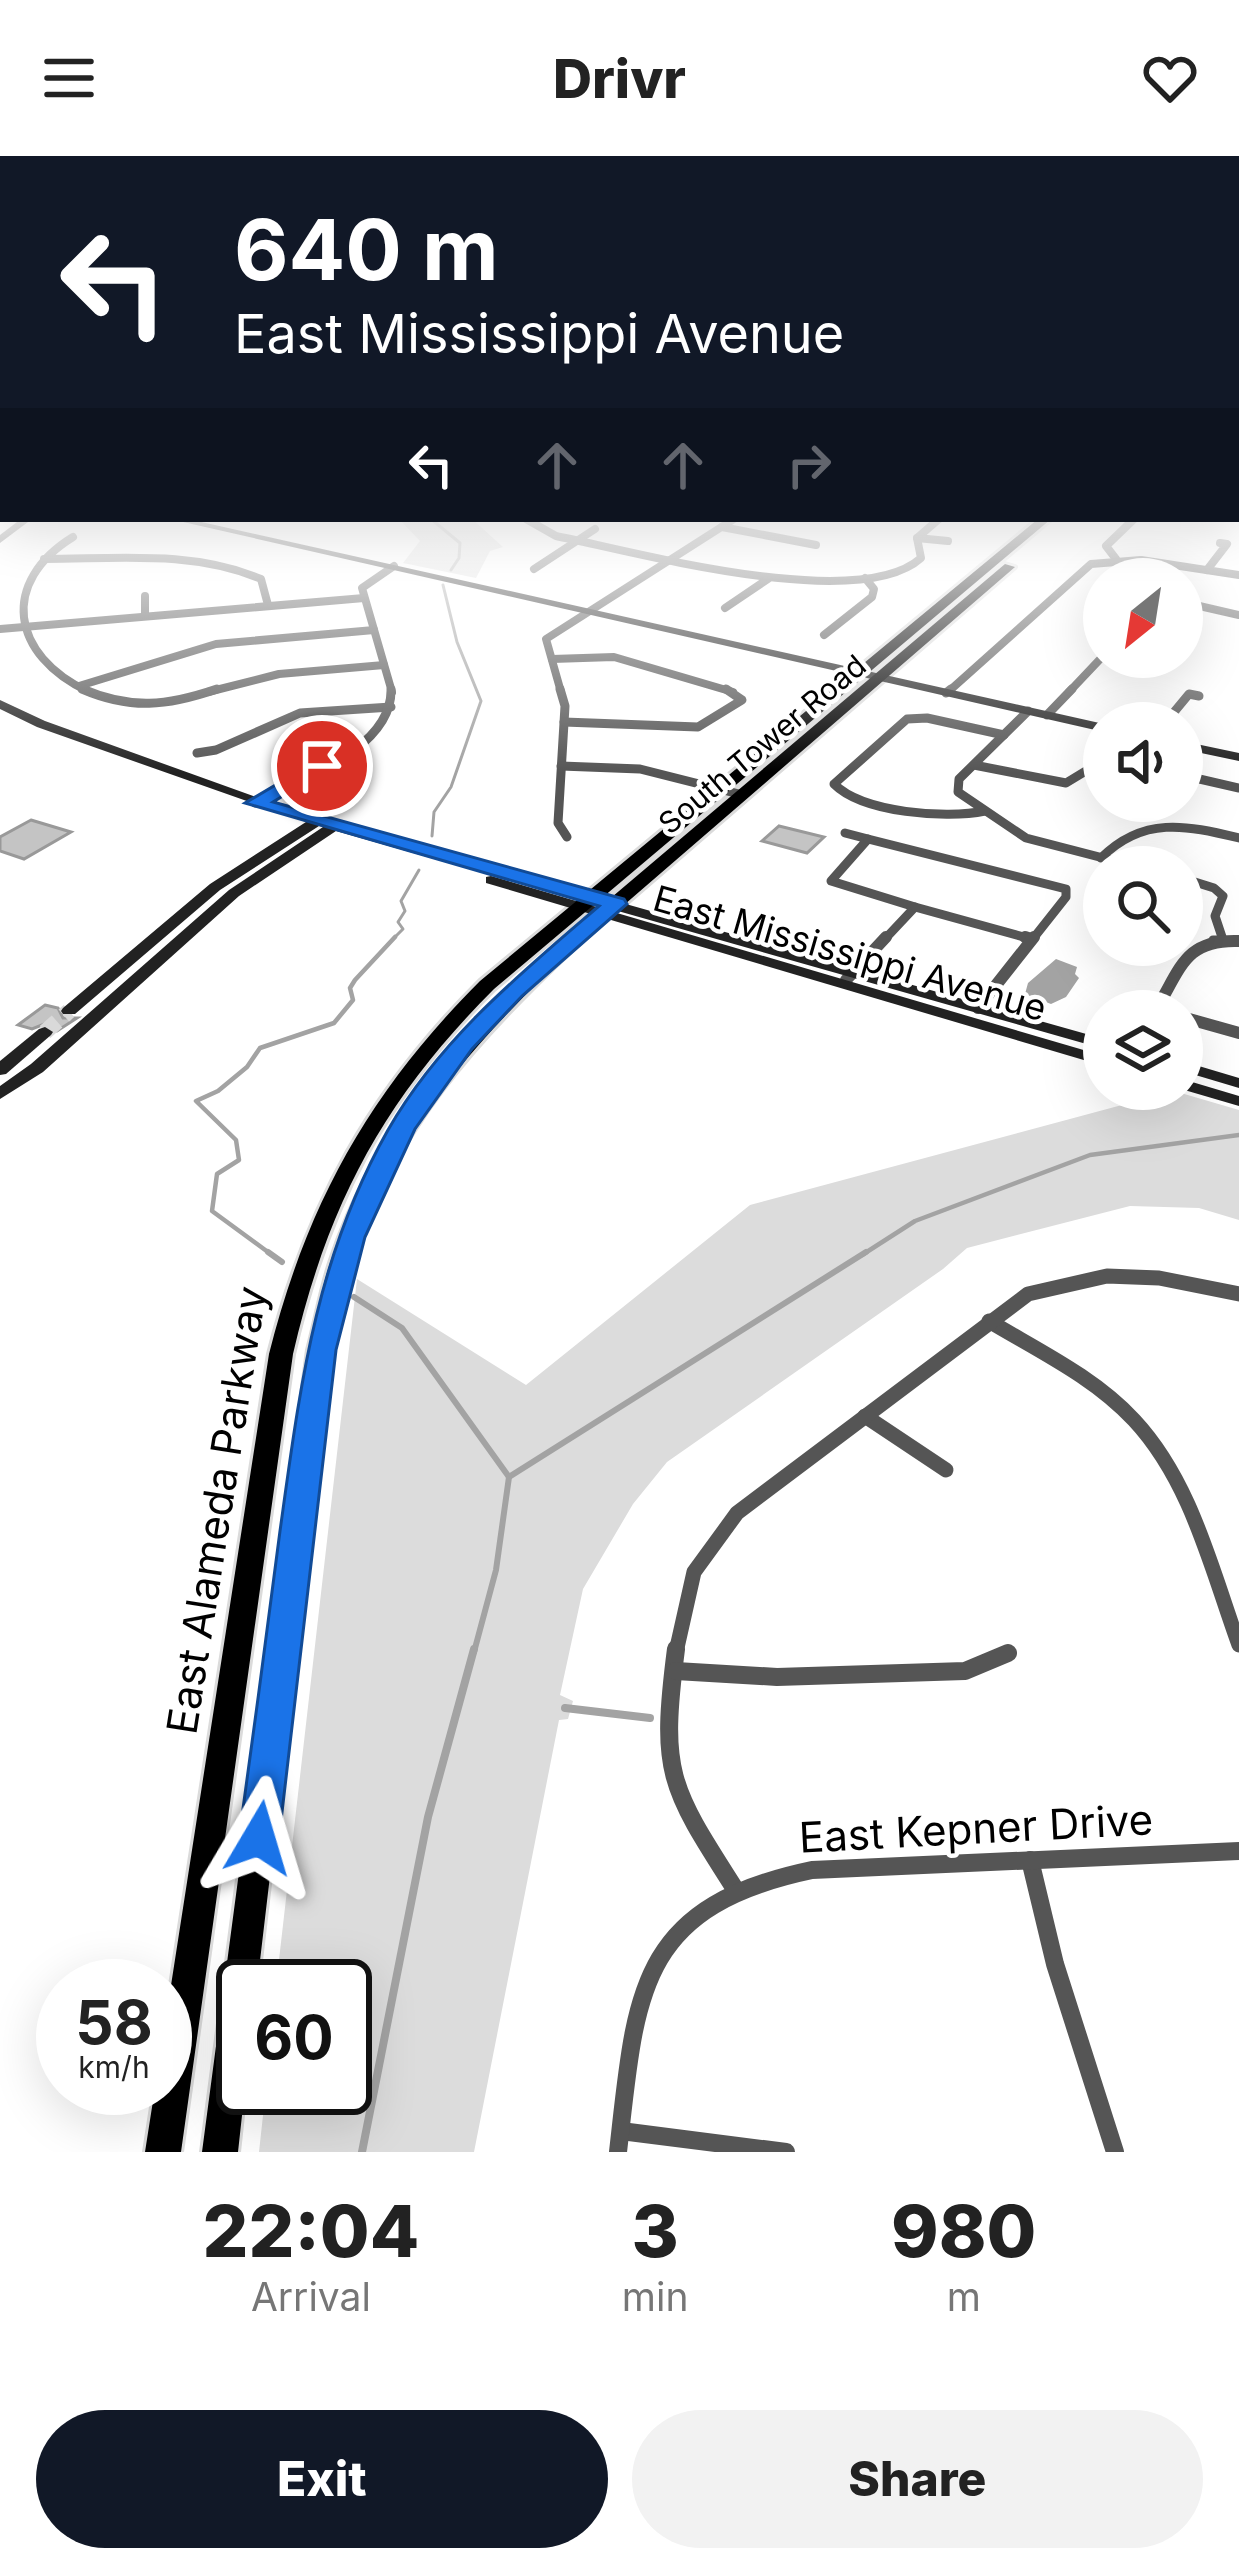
<!DOCTYPE html>
<html lang="en">
<head>
<meta charset="utf-8">
<style>
	:root { --surface:#fff; --page:#f2f2f2; --text:#222; --muted:#767676; --accent:#111827 }
	body { margin:0; font-family:Inter,sans-serif; background:var(--page); color:var(--text); height:100vh; display:flex; flex-direction:column; font-size:45px; white-space:nowrap }
	* { box-sizing:border-box; margin:0 }
	p { font-size:39px; color:var(--muted) }
	.icon { flex:none; width:66px; height:66px; fill:none; stroke:currentColor; stroke-width:2; stroke-linecap:round; stroke-linejoin:round }
	.map { position:relative; height:1996px; overflow:hidden }
	.sheet { display:flex; flex-direction:column; background:var(--surface); flex:1 }
	.sheet>* { flex:none }
	.guide { position:absolute; left:0px; top:0px; width:1239px; height:366px; box-shadow:0 12px 48px #0002; background:#111827; color:#fff; overflow:hidden }
	.needle { width:78px; rotate:210deg }
	.tools { position:absolute; left:1083px; top:402px; display:grid; gap:24px }
	.tools a { display:grid; place-items:center; width:120px; height:120px; border-radius:50%; background:var(--surface); box-shadow:0 12px 48px #0002; font-size:60px }
	.speed { position:absolute; left:36px; top:1803px; display:flex; gap:24px; font-size:60px; font-weight:700; text-align:center }
	.speed>* { display:grid; place-content:center; width:156px; height:156px; border-radius:50%; background:var(--surface); box-shadow:0 12px 48px #0002; line-height:1 }
	.speed small { font-size:30px; font-weight:400 }
	.speed .limit { border:6px solid #111; border-radius:18px; background:#fff; color:#111 }
	.pin { position:absolute; display:grid; place-items:center; width:102px; height:102px; color:#fff; margin:-51px; border:6px solid #fff; border-radius:50%; box-shadow:0 3px 12px #0007 }
	.me { position:absolute; width:132px; margin:-66px; rotate:7deg; stroke-linejoin:round; filter:drop-shadow(0 0 9px #0008) }
	.turn { display:flex; align-items:center; gap:42px; height:252px; padding:0 36px; font-size:54px }
	.turn .icon { width:156px; height:156px; stroke-width:2.5 }
	.turn b { display:block; font-size:84px; line-height:102px }
	.lanes { display:flex; align-items:center; height:114px; padding:0 36px; background:#0003; justify-content:center; gap:60px; direction:ltr }
	.lanes .off { opacity:.35 }
	.eta { display:flex; justify-content:space-evenly; align-items:center; height:204px; text-align:center }
	.eta b { font-size:72px; font-weight:800; line-height:84px }
	.action { display:flex; gap:24px; margin-top:auto; padding:24px 36px }
	.action a { flex:1; height:138px; border-radius:72px; background:var(--accent); color:#fff; font-size:48px; font-weight:800; line-height:138px; text-align:center }
	.action a+a { background:var(--page); color:var(--text) }
	header { display:flex; justify-content:space-between; align-items:center; height:156px; padding:0 36px; background:var(--surface); font-size:54px; font-weight:800 }
	.map>svg:first-child { display:block }
	.green { fill:#dcdcdc }
	.water { fill:#a3a3a3 }
	.lines { fill:none; stroke-linecap:round; stroke-linejoin:round }
	.stream-far3 { stroke:#a3a3a3; stroke-width:3 }
	.stream-far2 { stroke:#a3a3a3; stroke-width:4.5 }
	.stream-far1 { stroke:#a3a3a3; stroke-width:6 }
	.stream { stroke:#a3a3a3; stroke-width:8 }
	.building { fill:#c4c4c4; stroke:#999; stroke-width:3 }
	.secondary-tunnel { stroke:#d9d9d9; stroke-width:16; stroke-dasharray:16 9; stroke-linecap:butt }
	.primary-casing { stroke:#dbdbdb; stroke-width:6 }
	.street-far4 { stroke:#555; stroke-width:8 }
	.street-far3 { stroke:#555; stroke-width:9 }
	.street-far2 { stroke:#555; stroke-width:12 }
	.street-far1 { stroke:#555; stroke-width:15 }
	.street { stroke:#555; stroke-width:18 }
	.secondary { fill:#222; fill-rule:evenodd }
	.primary { fill:#000; fill-rule:evenodd }
	.route { fill:#1a73e8; stroke:#114b97; stroke-width:3 }
	.labels { text-anchor:middle; dominant-baseline:central; stroke-width:9; stroke-linejoin:round; paint-order:stroke }
	.far-street-label { font-size:30px; fill:#000; stroke:#fff }
	.street-label { font-size:36px; fill:#000; stroke:#fff }
	.near-street-label { font-size:42px; fill:#000; stroke:#fff }
</style>
</head>
<body>
<header><svg class="icon" aria-label="menu" viewBox="0 0 24 24"><path d="M4 6h16M4 12h16M4 18h16"/></svg>Drivr<svg class="icon" aria-label="heart" viewBox="0 0 24 24"><path d="M12 20l-8-8c-3-5 5-10 8-4 3-6 11-1 8 4z"/></svg></header>
<div class="map">
<svg width="1239" height="1996" viewBox="0 0 1239 1996">
	<rect width="100%" height="100%" fill="#fff"/>
	<g class="green">
		<polygon points="399,363 472,363 503,391 490,395 476,422 403,407 420,385"/>
		<polygon points="1174,935 1239,954 1239,1064 1199,1052 1130,1050 967,1092 943,1113 667,1306 633,1348 583,1433 560,1539 573,1545 568,1563 559,1564 474,1996 259,1996 266,1932 345,1932 345,1830 276,1830 357,1123 526,1229 750,1049"/>
	</g>
	<polygon class="water" points="1056,803 1077,811 1075,818 1079,822 1066,841 1051,848 1025,838 1028,827"/>
	<g class="lines">
		<g class="stream-far3">
			<polyline points="431,363 460,387 459,402 451,414"/>
			<polyline points="432,680 434,656 451,631 481,545 457,486 443,429"/>
			<polyline points="392,784 403,773 398,766 405,755 401,745 419,714"/>
		</g>
		<g class="stream-far2">
			<polyline points="272,1099 212,1055 217,1018 239,1004 236,984 196,945 218,935 247,911 260,892 334,867 353,844 350,832 355,824 395,781"/>
			<polyline points="862,1099 915,1065 1090,999 1239,979"/>
		</g>
		<g class="stream-far1">
			<polyline points="268,1096 282,1106"/>
			<polyline points="354,1141 402,1172 509,1321"/>
			<polyline points="474,1496 496,1414 509,1321 866,1096"/>
		</g>
		<g class="stream">
			<polyline points="565,1552 650,1562"/>
			<polyline points="362,1996 428,1661 474,1493"/>
		</g>
	</g>
	<g class="building">
		<polygon points="31,664 71,676 24,703 0,695 0,681"/>
		<polygon points="779,670 824,681 807,697 762,685"/>
		<polygon points="45,849 58,852 63,862 77,862 57,875 47,867 32,873 18,869"/>
	</g>
	<g class="lines">
		<polyline class="secondary-tunnel" points="45,876 69,855"/>
		<defs>
			<g id="primary">
				<path d="M1038 363H1051L494 833C384 943 328 1047 293 1198L181 1996H145L155 1932H165V1868L269 1198C307 1047 370 935 480 825Z"/>
				<path d="M1005 408 1015 411 573 793C476 884 394 974 353 1105 344 1134 339 1164 332 1194L257 1830H243L245 1932 238 1996H202L308 1194C316 1164 321 1133 331 1104 374 974 461 877 560 785Z"/>
			</g>
		</defs>
		<use href="#primary" class="primary-casing"/>
		<g class="street-far4">
			<path d="M526 363 556 380C635 396 859 458 921 402L917 382 939 363"/>
			<polyline points="722,371 816,389"/>
			<path d="M73 381C0 426 10 499 89 536"/>
			<polyline points="917,382 948,385"/>
			<path d="M44 403C118 403 192 394 261 423L268 449"/>
			<polyline points="1116,403 1106,390 1134,363"/>
			<polyline points="534,413 595,373"/>
			<polyline points="1207,414 1227,388 1220,387"/>
			<polyline points="145,440 145,459"/>
			<polyline points="1182,446 1239,459"/>
			<polyline points="725,452 768,423"/>
			<polyline points="0,473 364,442"/>
			<polyline points="824,479 872,441 874,433 865,422"/>
			<polyline points="552,503 614,501 733,536"/>
			<polyline points="79,530 216,488 374,474"/>
			<polyline points="208,536 279,518 384,509"/>
			<polyline points="392,536 362,432 394,410"/>
			<polyline points="561,536 546,483 734,363"/>
			<polyline points="948,536 1091,408 1141,404 1239,419"/>
			<polyline points="1069,536 1104,499"/>
		</g>
		<g class="street-far3">
			<path d="M82 533C131 554 167 550 217 533"/>
			<polyline points="560,533 565,550 558,667 567,681"/>
			<polyline points="946,537 951,533"/>
			<polyline points="1028,555 959,623 958,636 1026,682 1138,711"/>
			<polyline points="1047,559 1072,533"/>
			<polyline points="564,566 698,571 742,544 726,533"/>
			<polyline points="1165,567 1189,538 1199,540"/>
			<polyline points="197,597 216,594 300,557 391,551"/>
			<polyline points="974,609 1066,627 1104,604"/>
			<polyline points="561,610 640,613 743,639"/>
			<polyline points="1182,619 1239,632"/>
			<path d="M255 647C299 624 393 593 391 533"/>
			<path d="M985 655C946 663 863 657 834 628L907 563 927 562 1004 579"/>
			<polyline points="845,677 868,683 831,725 915,751 884,784"/>
			<polyline points="868,683 1066,733 1066,741 1032,784"/>
			<path d="M1101 702C1143 660 1186 669 1239 682"/>
			<polyline points="1182,722 1214,732 1223,740 1215,760 1223,784"/>
			<polyline points="915,751 1031,783"/>
			<polyline points="1213,784 1222,784"/>
		</g>
		<g class="street-far2">
			<polyline points="1025,781 1031,783"/>
			<polyline points="846,824 886,781"/>
			<polyline points="978,852 1034,781"/>
			<path d="M1155 855C1181 813 1184 783 1239 785"/>
			<polyline points="1182,861 1239,877"/>
		</g>
		<g class="street-far1">
			<path d="M989 1165C1039 1195 1094 1221 1134 1264 1191 1325 1211 1412 1239 1489"/>
			<polyline points="865,1260 946,1314"/>
			<polyline points="676,1496 694,1416 737,1357 1028,1138 1107,1120 1159,1122 1239,1138"/>
		</g>
		<g class="street">
			<path d="M676 1493C660 1617 669 1630 735 1733"/>
			<polyline points="676,1515 777,1521 965,1515 1008,1497"/>
			<polyline points="1030,1704 1055,1808 1115,1996"/>
			<polyline points="621,1975 786,1996"/>
			<path d="M618 1996C636 1838 636 1751 812 1714L1239 1695"/>
		</g>
		<g class="secondary">
			<polygon points="21,363 32,363 0,387 0,379"/>
			<polygon points="170,363 188,363 1104,568 1104,576"/>
			<polygon points="0,544 45,565 289,653 1104,883 1104,893 336,675 239,740 43,916 0,943 0,930 31,908 229,734 323,671 319,670 220,734 75,858 63,858 61,855 63,852 210,728 306,666 37,571 0,553"/>
			<polygon points="1182,585 1239,597 1239,605 1182,593"/>
			<polygon points="491,720 1104,900 1104,910 486,727 486,721"/>
			<polygon points="45,871 53,876 51,879 6,918 0,919 0,905 39,873"/>
			<polygon points="1182,905 1239,922 1239,932 1182,915"/>
			<polygon points="1182,923 1239,940 1239,950 1181,933"/>
		</g>
		<use href="#primary" class="primary"/>
	</g>
	<linearGradient id="sky" x2="0" y2="1"><stop stop-color="#8cadcc"/><stop offset="0.55" stop-color="#fff"/><stop offset="1" stop-color="#fff" stop-opacity="0"/></linearGradient>
	<rect width="1239" height="617" fill="url(#sky)"/>
	<path class="route" d="M316 605 332 610 273 646 624 743 627 748 522 840 472 893 415 973 365 1081 336 1194 279 1682 274 1695 259 1700 245 1695 239 1682C253 1580 267 1477 280 1375 300 1232 315 1103 388 974 440 883 521 817 599 750L245 647Z"/>
	<g class="labels">
		<g class="far-street-label">
			<text transform="translate(762 588) rotate(-40)">South Tower Road</text>
		</g>
		<g class="street-label">
			<text transform="translate(850 797) rotate(16)">East Mississippi Avenue</text>
		</g>
		<g class="near-street-label">
			<text transform="translate(216 1354) rotate(-81)">East Alameda Parkway</text>
			<text transform="translate(976 1672) rotate(-3)">East Kepner Drive</text>
		</g>
	</g>
</svg>
<div class="tools">
<a><svg class="needle" viewBox="-14 -14 28 28"><path d="M0-13l5 13h-10z" fill="#e53935"/><path d="M0 13l5-13h-10z" fill="#767676"/></svg></a>
<a><svg class="icon" aria-label="sound" viewBox="0 0 24 24"><path d="M4 9h4l5-4v14l-5-4H4zM17 9q2 3 0 6"/></svg></a>
<a><svg class="icon" aria-label="search" viewBox="0 0 24 24"><circle cx="10" cy="10" r="6"/><path d="M15 15l6 6"/></svg></a>
<a><svg class="icon" aria-label="layers" viewBox="0 0 24 24"><path d="M12 4l9 5-9 5-9-5zM3 14l9 5 9-5"/></svg></a>
</div>
<div class="speed"><div>58<small>km/h</small></div><div class="limit">60</div></div>
<div class="pin" style="left:322px;top:610px;background:#d93025"><svg class="icon" aria-label="arrive" viewBox="0 0 24 24"><path d="M6 21V4h12l-3 4 3 4H6"/></svg></div>
<svg class="me" style="left:259px;top:1682px" viewBox="-20 -20 40 40"><path d="M0-17L14 15 0 8-14 15z" fill="#1a73e8" stroke="#fff" stroke-width="4"/></svg>
<div class="guide">
<div class="turn"><svg class="icon" aria-label="left" viewBox="0 0 24 24"><path d="M17 20v-9H6M10 6l-5 5 5 5"/></svg><div><b>640 m</b>East Mississippi Avenue</div></div>
<div class="lanes"><svg class="icon" aria-label="left" viewBox="0 0 24 24"><path d="M17 20v-9H6M10 6l-5 5 5 5"/></svg><svg class="icon off" aria-label="ahead" viewBox="0 0 24 24"><path d="M12 20V5M6 11l6-6 6 6"/></svg><svg class="icon off" aria-label="ahead" viewBox="0 0 24 24"><path d="M12 20V5M6 11l6-6 6 6"/></svg><svg class="icon off" aria-label="right" viewBox="0 0 24 24"><path d="M7 20v-9h11M14 6l5 5-5 5"/></svg></div>
</div>
</div>
<section class="sheet">
<div class="eta">
<div><b>22:04</b><p>Arrival</p></div>
<div><b>3</b><p>min</p></div>
<div><b>980</b><p>m</p></div>
</div>
<div class="action"><a>Exit</a><a>Share</a></div>
</section>
</body>
</html>
